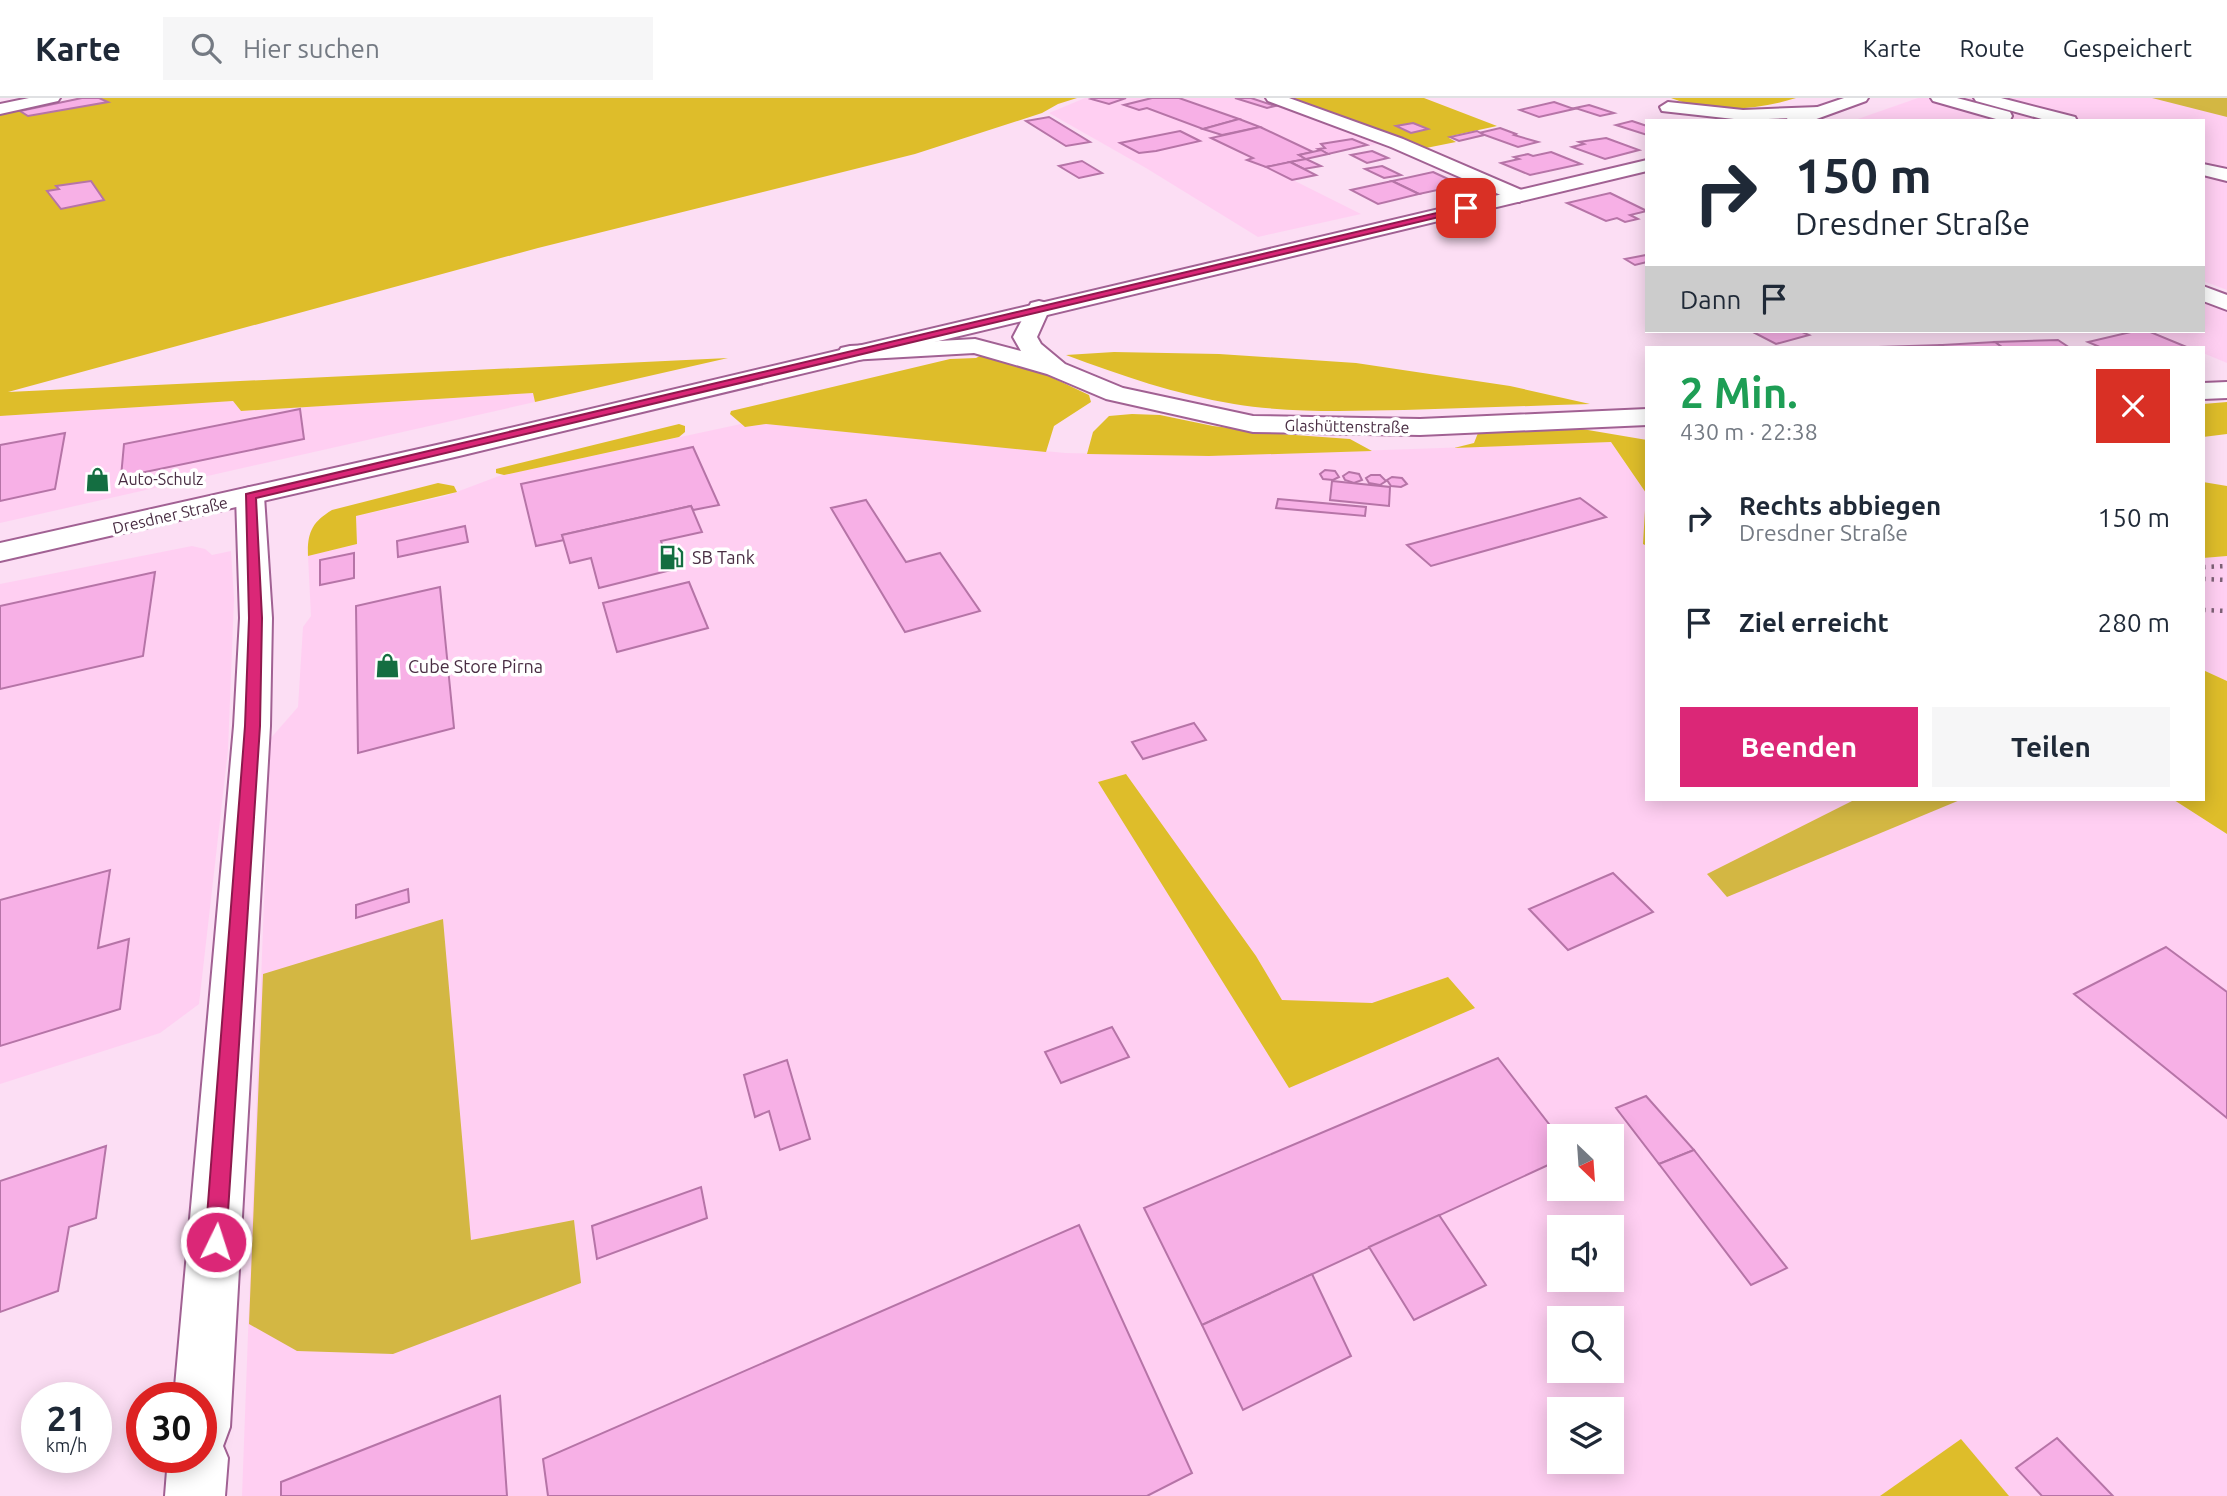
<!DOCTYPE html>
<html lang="de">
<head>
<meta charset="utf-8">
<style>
	:root { --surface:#fff; --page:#f6f6f7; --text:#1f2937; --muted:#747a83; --line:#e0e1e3; --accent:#db2777 }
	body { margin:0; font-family:Ubuntu,sans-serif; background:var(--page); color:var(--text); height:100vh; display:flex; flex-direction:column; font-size:26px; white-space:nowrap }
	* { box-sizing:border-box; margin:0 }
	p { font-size:23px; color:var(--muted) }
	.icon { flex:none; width:38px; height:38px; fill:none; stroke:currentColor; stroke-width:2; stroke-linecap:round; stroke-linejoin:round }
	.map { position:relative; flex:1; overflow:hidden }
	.panel { position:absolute; left:1645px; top:248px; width:560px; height:455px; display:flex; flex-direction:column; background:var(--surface); border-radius:0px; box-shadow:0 4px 18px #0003 }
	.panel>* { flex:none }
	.top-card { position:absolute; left:1645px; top:21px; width:560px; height:214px; border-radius:0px; box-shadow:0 4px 18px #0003; background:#fff; color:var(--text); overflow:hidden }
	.needle { width:46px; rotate:155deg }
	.controls { position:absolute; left:1547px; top:1026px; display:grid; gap:14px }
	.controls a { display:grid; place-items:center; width:77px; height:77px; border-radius:0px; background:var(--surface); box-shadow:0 4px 18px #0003; font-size:35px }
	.speed { position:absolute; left:21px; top:1284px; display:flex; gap:14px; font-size:35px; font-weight:700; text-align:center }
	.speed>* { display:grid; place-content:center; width:91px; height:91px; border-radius:50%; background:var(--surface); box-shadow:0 4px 18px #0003; line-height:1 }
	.speed small { font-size:18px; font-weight:400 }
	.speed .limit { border:10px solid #d22; background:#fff; color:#111 }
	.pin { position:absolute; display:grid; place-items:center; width:60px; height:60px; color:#fff; margin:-30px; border-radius:14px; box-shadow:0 4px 10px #0006 }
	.me { position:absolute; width:77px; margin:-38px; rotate:4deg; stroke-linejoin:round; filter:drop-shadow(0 0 5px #0008) }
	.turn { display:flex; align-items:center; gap:24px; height:147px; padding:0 35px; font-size:32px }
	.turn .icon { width:91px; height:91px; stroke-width:2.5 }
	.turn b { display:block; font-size:49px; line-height:60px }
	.then { display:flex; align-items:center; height:66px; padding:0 35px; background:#0003; gap:14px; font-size:26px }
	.round { display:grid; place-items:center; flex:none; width:74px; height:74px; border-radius:0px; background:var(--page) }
	.headline { display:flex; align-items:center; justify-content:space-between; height:119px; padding:0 35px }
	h1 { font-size:42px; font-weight:700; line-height:52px; color:#1e9e55 }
	.cta { display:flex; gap:14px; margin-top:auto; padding:14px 35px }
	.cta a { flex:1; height:80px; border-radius:0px; background:var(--accent); color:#fff; font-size:28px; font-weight:700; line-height:80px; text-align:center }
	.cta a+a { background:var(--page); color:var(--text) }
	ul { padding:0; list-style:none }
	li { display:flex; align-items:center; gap:21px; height:105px; padding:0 35px }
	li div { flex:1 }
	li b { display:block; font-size:26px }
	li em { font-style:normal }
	header { display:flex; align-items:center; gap:42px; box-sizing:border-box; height:98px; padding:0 35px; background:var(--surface); border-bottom:2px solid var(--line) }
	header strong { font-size:33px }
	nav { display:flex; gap:38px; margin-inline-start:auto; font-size:24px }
	.search { width:490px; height:63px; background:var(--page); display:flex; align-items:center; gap:18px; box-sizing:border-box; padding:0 24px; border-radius:0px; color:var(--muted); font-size:26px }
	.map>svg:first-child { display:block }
	.built { fill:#ffcff2; fill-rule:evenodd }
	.green { fill:#debd2a }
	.forest { fill:#d3b743 }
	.building { fill:#f7b0e6; stroke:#b674a7; stroke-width:2 }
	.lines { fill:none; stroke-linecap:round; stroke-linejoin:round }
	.street-casing { stroke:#a16193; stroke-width:4 }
	.secondary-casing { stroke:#a16193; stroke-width:4 }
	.primary-casing { stroke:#a16193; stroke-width:4 }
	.highway-casing { stroke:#a16193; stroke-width:4 }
	.street { fill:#fff; fill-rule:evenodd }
	.secondary { fill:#fff; fill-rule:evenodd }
	.primary { fill:#fff; fill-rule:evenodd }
	.highway { fill:#fff; fill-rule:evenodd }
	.rail { stroke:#7e6177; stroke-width:4.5; stroke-dasharray:2.5 6; stroke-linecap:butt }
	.route { fill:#db2777; stroke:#8e194d; stroke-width:2 }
	.labels { text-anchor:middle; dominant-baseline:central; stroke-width:7; stroke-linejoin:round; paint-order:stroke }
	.far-street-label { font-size:16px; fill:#492d43; stroke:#fff }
	.far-poi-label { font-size:16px; fill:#492d43; stroke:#fff; text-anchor:start }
	.poi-label { font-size:18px; fill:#492d43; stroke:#fff; text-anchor:start }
</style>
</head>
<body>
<header>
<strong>Karte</strong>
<div class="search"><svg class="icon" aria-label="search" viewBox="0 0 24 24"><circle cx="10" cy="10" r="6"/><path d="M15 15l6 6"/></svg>Hier suchen</div>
<nav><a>Karte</a><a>Route</a><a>Gespeichert</a></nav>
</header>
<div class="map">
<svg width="2227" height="1398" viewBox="0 0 2227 1398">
	<rect width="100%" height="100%" fill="#fcdef4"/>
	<g class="built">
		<polygon points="1085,0 1252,0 1386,44 1265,68 1361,116 1258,139 1146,70 1049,15"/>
		<polygon points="1918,0 2227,0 2227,192 2203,183 2203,23 1852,23"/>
		<polygon points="2203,202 2227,213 2227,265 2203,255 2203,250 2192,250 2152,233 2203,233"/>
		<polygon points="534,295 535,304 0,425 0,318 233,303 241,313"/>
		<path d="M741 326 745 329 766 326 1065 355 1209 358 1611 344 1646 395 1643 445 1647 448V702H2174L2227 736V1398H2009L1961 1342 1880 1398H242L270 641 298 609 303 529 311 518 308 458 357 446 356 418 446 398 499 378ZM1559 1038H1612V1090H1559ZM1559 1129H1612V1181H1559ZM1559 1220H1612V1272H1559ZM1559 1311H1612V1363H1559Z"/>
		<polygon points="192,448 205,451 212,457 231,453 234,501 228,652 199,906 160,935 0,986 0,486"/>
		<polygon points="2227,458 2227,583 2203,572 2203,460"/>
	</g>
	<g class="green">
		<polygon points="80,0 1077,0 1058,6 1042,15 915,56 538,150 8,294 728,260 535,304 533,295 241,313 233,303 0,318 0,17"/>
		<polygon points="1284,0 1424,0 1497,28 1451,38 1449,40 1456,44 1421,51"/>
		<path d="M1671 0H1796C1758 12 1710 16 1671 0Z"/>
		<path d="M1114 254 1219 256 1356 265 1510 288 1590 306C1528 308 1466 310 1404 312 1347 313 1290 315 1234 306 1175 296 1122 278 1066 257Z"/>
		<polygon points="984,256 1015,262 1089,297 1091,304 1054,328 1046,354 766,326 745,329 730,316 731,313 950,261 976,260"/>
		<polygon points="2227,304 2227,336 2203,339 2203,306"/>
		<polygon points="1132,316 1160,317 1213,328 1281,336 1350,341 1372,353 1209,358 1087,356 1093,334 1109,318"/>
		<polygon points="679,326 685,328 685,334 679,339 504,377 496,375 496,371"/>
		<polygon points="1582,331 1647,342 1647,448 1643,446 1646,395 1611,344 1454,350 1474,345 1478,335"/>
		<polygon points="2203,384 2227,388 2227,458 2203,460"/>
		<path d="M438 385 454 388 457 394 356 418 357 446 308 458C307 435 312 424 332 412Z"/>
		<polygon points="2203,572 2227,583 2227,736 2174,702 2203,702"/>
		<polygon points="1126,676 1256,858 1282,902 1372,905 1448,879 1475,910 1289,990 1098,684"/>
		<polygon points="1961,1341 2009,1398 1880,1398"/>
	</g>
	<g class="forest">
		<polygon points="2152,0 2227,0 2227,19"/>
		<polygon points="1854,702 1960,702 1727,799 1707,776"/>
		<polygon points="443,821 471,1142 574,1122 581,1185 393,1256 297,1253 249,1226 263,876"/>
	</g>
	<g class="building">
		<polygon points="82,0 99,0 108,4 28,18 20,13"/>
		<polygon points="1094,0 1126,0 1109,6 1091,1"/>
		<polygon points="1152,0 1179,0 1239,21 1203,31 1147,10 1139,12 1124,7"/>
		<polygon points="1235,0 1251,0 1275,8 1267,10"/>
		<polygon points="1554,4 1574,11 1539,19 1520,12"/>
		<polygon points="1589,7 1614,15 1600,18 1575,10"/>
		<polygon points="1049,19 1090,44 1066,48 1026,23"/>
		<polygon points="1239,21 1260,29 1222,37 1203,31"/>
		<polygon points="1632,23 1647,28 1647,37 1616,27"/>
		<polygon points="1413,25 1428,31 1411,35 1396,28"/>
		<polygon points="1260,29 1313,54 1299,57 1306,61 1266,69 1247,62 1253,60 1211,40"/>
		<polygon points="1500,30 1516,36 1514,37 1538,44 1518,49 1479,35"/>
		<polygon points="1180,33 1200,43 1156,53 1139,55 1120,45"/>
		<polygon points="1477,33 1484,37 1459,43 1450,39"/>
		<polygon points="1606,40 1639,52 1605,61 1572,49 1584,46 1579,44"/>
		<polygon points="1352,41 1367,47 1328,56 1318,51 1325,50 1321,46"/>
		<polygon points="1321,52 1328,56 1306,61 1299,57"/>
		<polygon points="1372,53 1388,60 1367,65 1351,57"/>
		<polygon points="1551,54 1581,66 1530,77 1501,65 1519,61 1514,59 1528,56 1533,58"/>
		<polygon points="1306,61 1321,68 1304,71 1290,64"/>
		<polygon points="1082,63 1102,75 1079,80 1059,68"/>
		<polygon points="1290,64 1316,77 1292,82 1266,69"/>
		<polygon points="1382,68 1401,77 1384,80 1365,71"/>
		<polygon points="1433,74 1461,87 1419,96 1392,83"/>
		<polygon points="91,83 104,102 61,111 47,93 59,91 56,88"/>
		<polygon points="1392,83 1419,96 1378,106 1351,92"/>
		<polygon points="1610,95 1647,113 1630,117 1638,121 1625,124 1617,120 1606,123 1567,105"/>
		<polygon points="1646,157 1647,164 1635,167 1625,161"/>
		<polygon points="1751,233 1800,233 1809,237 1776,246"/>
		<polygon points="2135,233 2148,233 2189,250 2102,250 2088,244"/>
		<polygon points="2058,242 2070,250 2003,250 1995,244"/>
		<polygon points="1995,244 2003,250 1946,250 1941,247"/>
		<polygon points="1941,247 1946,250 1878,249"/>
		<polygon points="300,311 304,341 121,379 124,346"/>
		<polygon points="65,335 55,391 0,403 0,347"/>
		<polygon points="693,349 719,407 693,412 691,408 562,437 564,442 536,448 521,386"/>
		<polygon points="1325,372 1335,373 1339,379 1333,382 1323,381 1320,376"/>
		<polygon points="1349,374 1359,376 1362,382 1354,385 1345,382 1343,378"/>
		<polygon points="1371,377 1380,377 1386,383 1380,387 1369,385 1366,380"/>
		<polygon points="1392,379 1402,380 1407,386 1401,389 1391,388 1387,382"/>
		<polygon points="1332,383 1390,389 1389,408 1330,402"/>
		<polygon points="1580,400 1606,419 1431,468 1407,447"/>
		<polygon points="1278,401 1366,409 1365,418 1276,410"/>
		<polygon points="866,402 906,464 940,455 980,513 905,534 831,410"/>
		<polygon points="691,408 702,434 661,443 671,472 599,490 591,460 570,465 562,437"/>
		<polygon points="465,428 468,444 398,459 397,443"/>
		<polygon points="354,455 354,480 320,487 320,462"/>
		<polygon points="155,474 143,558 0,591 0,508"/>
		<polygon points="689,484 708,530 617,554 603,505"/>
		<polygon points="440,489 454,630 358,655 356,508"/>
		<polygon points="1194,625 1206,642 1143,661 1132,644"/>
		<polygon points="110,772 98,850 129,841 120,911 0,948 0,802"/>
		<polygon points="1613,775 1653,814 1568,852 1529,811"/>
		<polygon points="408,791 409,804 356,820 356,807"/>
		<polygon points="2166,849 2227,894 2227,1020 2074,896"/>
		<polygon points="1112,929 1129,959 1061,985 1045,954"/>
		<polygon points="1498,960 1559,1039 1559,1062 1202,1227 1144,1110"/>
		<polygon points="787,962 810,1041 780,1052 769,1013 755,1019 744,977"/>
		<polygon points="1646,998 1694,1052 1659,1066 1616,1010"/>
		<polygon points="106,1048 96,1120 69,1129 58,1193 0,1214 0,1083"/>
		<polygon points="1694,1052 1787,1170 1751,1187 1659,1066"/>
		<polygon points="701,1089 707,1120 597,1161 592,1128"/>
		<polygon points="1439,1117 1486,1187 1414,1222 1369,1149"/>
		<polygon points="1079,1127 1192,1375 1147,1398 548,1398 543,1361"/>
		<polygon points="1312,1176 1351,1258 1243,1312 1202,1227"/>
		<polygon points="500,1298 507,1398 281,1398 281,1384"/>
		<polygon points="2057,1340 2113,1398 2042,1398 2016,1370"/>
	</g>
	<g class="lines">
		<defs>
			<g id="street">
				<polygon points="1266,0 1289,0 1403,41 1526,94 1529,98 1519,104 1512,102 1391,49 1268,3"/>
				<polygon points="250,389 260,392 264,398 272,520 270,628 230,1329 223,1348 228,1360 225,1398 165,1398 168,1360 201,1360 201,1300 174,1300 234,628 240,520 236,398 240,392"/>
			</g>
			<g id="secondary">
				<polygon points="29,0 60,0 58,3 0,16 0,6"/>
				<polygon points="2203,188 2227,197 2227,212 2203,203"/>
				<polygon points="1039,203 1047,205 1050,210 1037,239 1041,246 1065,266 1123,290 1253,318 1420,321 1647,311 1647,327 1420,337 1253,334 1106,301 1047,276 974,255 850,262 841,260 838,255 841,250 850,248 975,241 1021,253 1013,239 1031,205"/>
				<polygon points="2227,284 2227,300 2203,301 2203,285"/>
			</g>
			<g id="primary">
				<polygon points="1844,0 1868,0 1866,3 1811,23 1786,23 1788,19"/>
				<polygon points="1647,62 1647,73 459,358 0,463 0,445 459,342"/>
			</g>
			<g id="highway">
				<polygon points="1931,0 1957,0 2010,14 2012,18 2010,22 2003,23 1933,3"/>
				<polygon points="1974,0 2001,0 2075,19 2077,23 2049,23 1976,3"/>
				<polygon points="1668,4 1743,12 1819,9 1827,14 1819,19 1743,22 1662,13 1660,9"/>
				<polygon points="2203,66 2227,71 2227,83 2203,77"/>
			</g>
		</defs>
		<use href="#street" class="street-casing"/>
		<use href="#secondary" class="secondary-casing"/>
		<use href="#primary" class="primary-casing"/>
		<use href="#highway" class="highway-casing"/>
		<use href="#street" class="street"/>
		<use href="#secondary" class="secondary"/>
		<use href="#primary" class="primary"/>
		<use href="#highway" class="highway"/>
		<g class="rail">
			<polyline points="2203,469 2227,468"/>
			<polyline points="2203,481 2227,482"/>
			<polyline points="2203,512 2227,513"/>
		</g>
	</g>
	<polygon class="route" points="1466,108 1469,112 256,400 262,520 260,628 226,1144 223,1152 216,1155 208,1152 205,1144 245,628 249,520 246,396"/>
	<defs>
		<symbol id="shop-bare" viewBox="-9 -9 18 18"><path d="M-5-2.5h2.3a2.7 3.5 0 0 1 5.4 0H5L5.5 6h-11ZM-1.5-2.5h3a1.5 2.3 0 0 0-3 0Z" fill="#146e41" stroke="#fff" stroke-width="2.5" paint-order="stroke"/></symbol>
		<symbol id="fuel-bare" viewBox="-9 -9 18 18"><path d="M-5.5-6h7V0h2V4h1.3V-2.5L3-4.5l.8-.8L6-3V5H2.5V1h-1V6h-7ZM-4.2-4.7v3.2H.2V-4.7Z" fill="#146e41" stroke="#fff" stroke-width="2.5" paint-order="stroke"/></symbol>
	</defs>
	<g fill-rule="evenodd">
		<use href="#shop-bare" x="80" y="364" width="35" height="35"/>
		<use href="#fuel-bare" x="654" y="442" width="35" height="35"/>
		<use href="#shop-bare" x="370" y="550" width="35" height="35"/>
	</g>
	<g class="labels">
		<g class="far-street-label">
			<text transform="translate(1347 328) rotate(1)">Glashüttenstraße</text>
			<text transform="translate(170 417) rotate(-13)">Dresdner Straße</text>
		</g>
		<g class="far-poi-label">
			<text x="118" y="381">Auto-Schulz</text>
		</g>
		<g class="poi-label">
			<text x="692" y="459">SB Tank</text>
			<text x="408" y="568">Cube Store Pirna</text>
		</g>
	</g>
</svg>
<div class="controls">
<a><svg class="needle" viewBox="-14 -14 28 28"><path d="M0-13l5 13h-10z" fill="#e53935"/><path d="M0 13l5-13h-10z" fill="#747a83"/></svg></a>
<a><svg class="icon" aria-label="sound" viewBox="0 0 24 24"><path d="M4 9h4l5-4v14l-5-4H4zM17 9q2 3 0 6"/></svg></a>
<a><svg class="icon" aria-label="search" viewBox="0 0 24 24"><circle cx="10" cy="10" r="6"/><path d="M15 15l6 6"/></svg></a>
<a><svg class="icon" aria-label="layers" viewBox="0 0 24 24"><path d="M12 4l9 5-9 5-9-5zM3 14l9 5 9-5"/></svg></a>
</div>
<div class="speed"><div>21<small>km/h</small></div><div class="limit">30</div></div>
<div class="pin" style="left:1466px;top:110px;background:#d93025"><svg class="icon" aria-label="arrive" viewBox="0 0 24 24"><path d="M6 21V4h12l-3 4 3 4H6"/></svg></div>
<svg class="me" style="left:216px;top:1144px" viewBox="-20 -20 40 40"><circle r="17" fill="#db2777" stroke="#fff" stroke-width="3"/><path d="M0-11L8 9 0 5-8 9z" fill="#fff"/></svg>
<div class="top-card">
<div class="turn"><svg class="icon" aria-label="right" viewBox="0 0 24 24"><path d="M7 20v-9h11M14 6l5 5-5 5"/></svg><div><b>150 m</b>Dresdner Straße</div></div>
<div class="then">Dann<svg class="icon" aria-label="arrive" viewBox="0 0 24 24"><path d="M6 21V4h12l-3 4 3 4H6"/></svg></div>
</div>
<section class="panel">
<div class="headline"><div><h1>2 Min.</h1><p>430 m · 22:38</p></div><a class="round" style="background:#d93025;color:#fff"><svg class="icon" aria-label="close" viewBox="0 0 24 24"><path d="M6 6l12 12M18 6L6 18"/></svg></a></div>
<ul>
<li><svg class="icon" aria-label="right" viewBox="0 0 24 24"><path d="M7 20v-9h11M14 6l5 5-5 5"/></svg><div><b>Rechts abbiegen</b><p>Dresdner Straße</p></div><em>150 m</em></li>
<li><svg class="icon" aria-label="arrive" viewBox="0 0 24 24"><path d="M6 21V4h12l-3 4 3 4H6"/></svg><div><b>Ziel erreicht</b></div><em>280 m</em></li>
</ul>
<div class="cta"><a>Beenden</a><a>Teilen</a></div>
</section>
</div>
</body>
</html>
